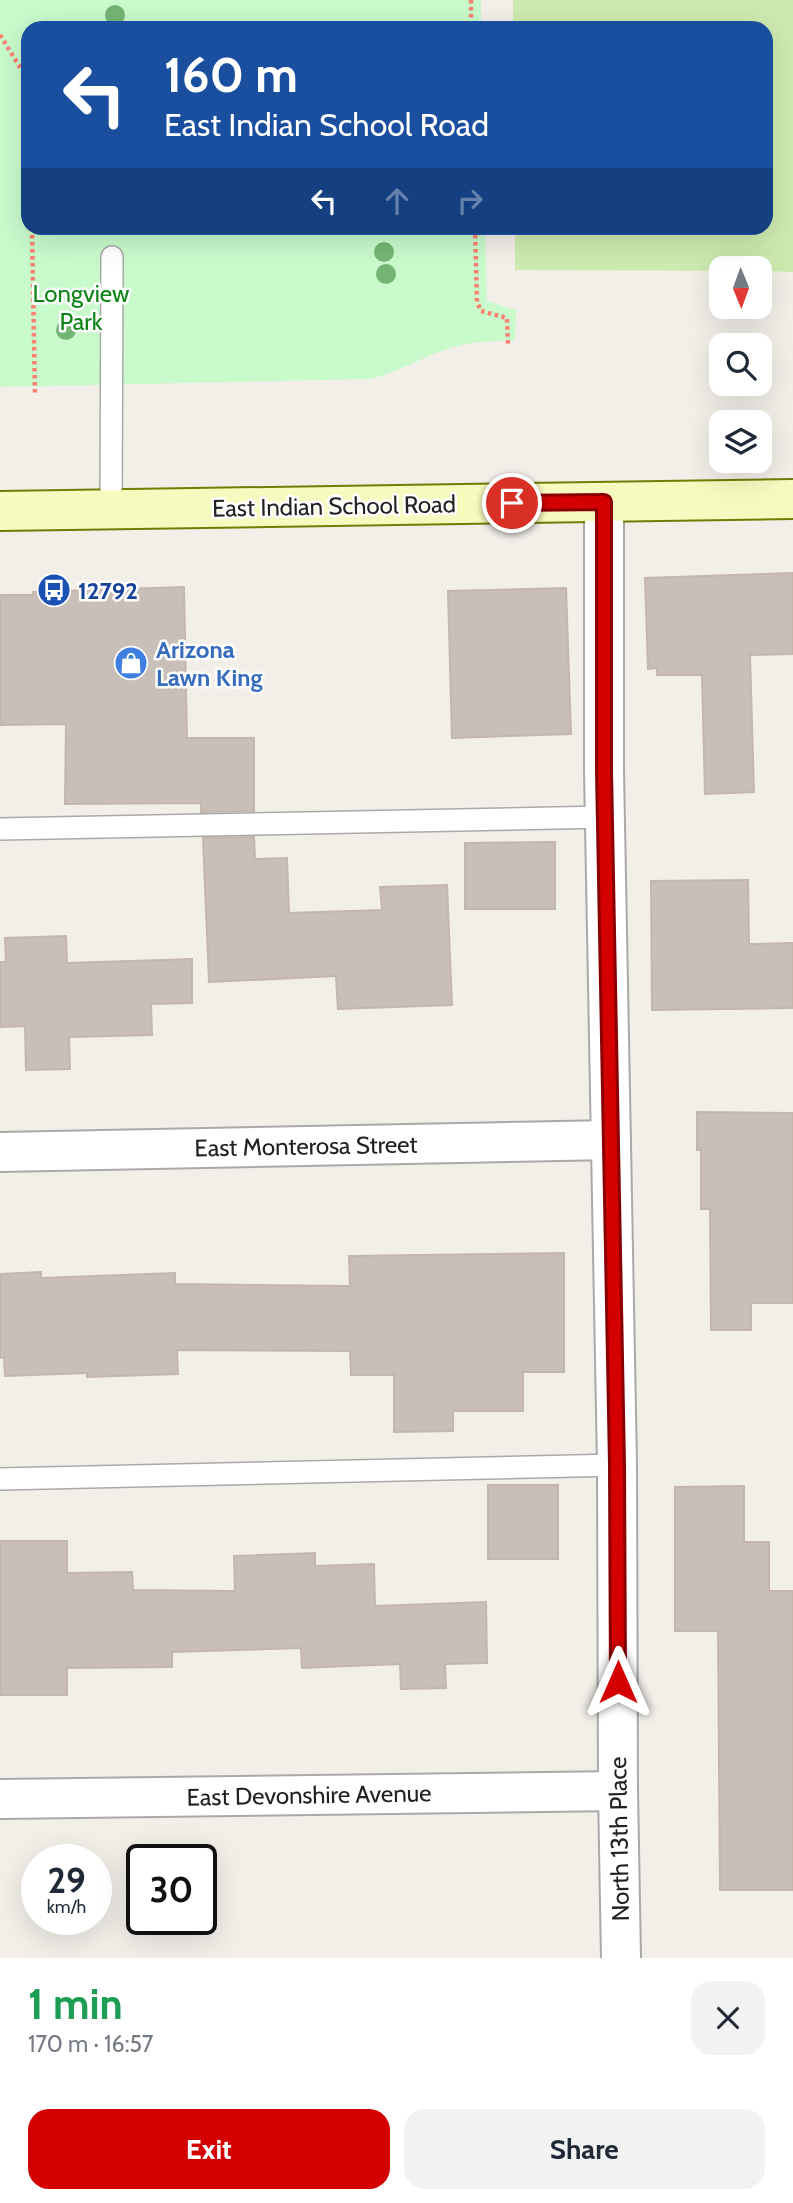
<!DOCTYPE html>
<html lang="en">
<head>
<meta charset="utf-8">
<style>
	:root { --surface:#fff; --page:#f2f2f3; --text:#1f2937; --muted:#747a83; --accent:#d40000 }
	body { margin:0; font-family:Cabin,sans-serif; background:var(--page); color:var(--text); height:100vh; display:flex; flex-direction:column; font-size:26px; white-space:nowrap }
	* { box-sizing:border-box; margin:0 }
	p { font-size:23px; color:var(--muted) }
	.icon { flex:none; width:38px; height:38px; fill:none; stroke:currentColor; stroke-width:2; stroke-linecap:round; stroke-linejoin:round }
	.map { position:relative; height:1958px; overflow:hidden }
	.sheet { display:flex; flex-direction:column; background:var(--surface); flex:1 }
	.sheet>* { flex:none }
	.guide { position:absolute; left:21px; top:21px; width:752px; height:214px; border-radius:21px; box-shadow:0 7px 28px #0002; background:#1a4fa0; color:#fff; overflow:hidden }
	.needle { width:46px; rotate:179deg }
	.buttons { position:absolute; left:709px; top:256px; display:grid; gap:14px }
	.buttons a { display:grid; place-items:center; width:63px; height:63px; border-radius:14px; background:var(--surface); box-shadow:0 7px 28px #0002; font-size:35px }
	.speed { position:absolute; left:21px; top:1844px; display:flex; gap:14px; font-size:35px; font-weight:700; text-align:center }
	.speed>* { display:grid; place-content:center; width:91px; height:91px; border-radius:50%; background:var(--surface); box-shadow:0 7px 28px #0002; line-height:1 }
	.speed small { font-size:18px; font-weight:400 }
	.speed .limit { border:4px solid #111; border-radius:10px; background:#fff; color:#111 }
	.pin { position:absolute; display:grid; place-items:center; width:60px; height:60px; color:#fff; margin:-30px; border:4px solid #fff; border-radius:50%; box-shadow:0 2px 7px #0007 }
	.me { position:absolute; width:77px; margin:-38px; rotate:0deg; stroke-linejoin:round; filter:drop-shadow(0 0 5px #0008) }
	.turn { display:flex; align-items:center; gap:24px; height:147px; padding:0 28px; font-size:32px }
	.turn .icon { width:91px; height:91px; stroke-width:2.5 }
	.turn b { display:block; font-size:49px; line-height:60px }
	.lanes { display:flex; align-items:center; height:66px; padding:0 28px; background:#0003; justify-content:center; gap:35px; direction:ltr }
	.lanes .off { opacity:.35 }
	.round { display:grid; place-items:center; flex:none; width:74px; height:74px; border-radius:21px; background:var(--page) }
	.summary { display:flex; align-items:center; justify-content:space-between; height:119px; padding:0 28px }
	h1 { font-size:42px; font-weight:800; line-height:52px; color:#1e9e55 }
	.button { display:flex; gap:14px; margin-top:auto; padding:14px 28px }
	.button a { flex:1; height:80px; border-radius:21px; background:var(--accent); color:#fff; font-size:28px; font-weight:800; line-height:80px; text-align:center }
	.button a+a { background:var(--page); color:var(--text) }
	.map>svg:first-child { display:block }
	.grass { fill:#cdebb0 }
	.park { fill:#c8facc }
	.building { fill:#c7bfb8; stroke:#c4b6ab; stroke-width:2 }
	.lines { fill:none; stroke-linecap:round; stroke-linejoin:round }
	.lane-casing { stroke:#a9a9a9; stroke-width:24 }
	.street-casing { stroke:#a9a9a9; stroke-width:42 }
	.secondary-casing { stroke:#707d05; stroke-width:42 }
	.path { stroke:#fa8072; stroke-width:4.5; stroke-dasharray:3.5 3.5; stroke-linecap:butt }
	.lane { stroke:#fff; stroke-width:21 }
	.street { stroke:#fff; stroke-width:38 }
	.secondary { stroke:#f7fabf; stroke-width:38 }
	.tree { fill:#74b475 }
	.route-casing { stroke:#8a0000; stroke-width:18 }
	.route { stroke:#d40000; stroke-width:12 }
	.labels { text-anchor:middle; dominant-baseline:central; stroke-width:5; stroke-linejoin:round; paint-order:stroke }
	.park-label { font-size:24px; fill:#0c8416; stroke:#fff }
	.street-label { font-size:24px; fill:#222; stroke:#fff }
	.transit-label { font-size:24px; font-weight:bold; fill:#164399; stroke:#fff; text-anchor:start }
	.shop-label { font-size:24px; font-weight:bold; fill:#366cbe; stroke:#fff; text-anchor:start }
</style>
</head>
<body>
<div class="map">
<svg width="793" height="1958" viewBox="0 0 793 1958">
	<rect width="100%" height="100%" fill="#f2efe9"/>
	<polygon class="grass" points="513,0 793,0 793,272 760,271 760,268 721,268 721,271 515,270 515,228 766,228 766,28 513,28"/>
	<path class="park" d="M0 0H481V28H28V228H485L487 301 516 310 515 340C499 341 482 341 466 344 431 350 402 373 368 379L0 387Z"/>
	<g class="building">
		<polygon points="793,573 793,654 750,655 754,792 705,794 702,675 657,675 657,668 648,669 645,578"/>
		<polygon points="184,587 187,738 254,738 254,811 201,812 201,803 65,804 66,724 0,725 0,595 33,595 33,592"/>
		<polygon points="566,588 571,734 452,738 448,591"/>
		<polygon points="254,837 255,859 287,858 289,913 382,910 380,887 447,885 452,1005 338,1009 336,976 209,982 203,838"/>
		<polygon points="555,842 555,909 465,909 465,843"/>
		<polygon points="748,880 749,944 793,943 793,1008 652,1010 651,881"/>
		<polygon points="66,936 67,963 192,959 192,1003 151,1004 152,1035 69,1037 70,1069 26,1070 25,1026 0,1027 0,962 6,962 5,938"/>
		<polygon points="697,1112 793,1113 793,1303 751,1303 751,1330 711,1330 710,1209 701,1209 701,1150 697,1150"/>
		<polygon points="564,1253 564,1372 523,1372 523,1411 453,1411 453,1431 394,1432 394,1375 351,1375 350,1351 177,1350 178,1374 87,1377 87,1373 5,1376 4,1357 0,1358 0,1274 41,1272 41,1278 175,1273 175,1284 350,1286 349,1256"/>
		<rect x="488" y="1485" width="70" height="74"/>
		<polygon points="744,1486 744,1542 769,1542 769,1591 793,1591 793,1890 720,1890 718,1631 675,1631 675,1487"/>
		<polygon points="0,1541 67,1541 67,1573 132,1572 133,1590 235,1591 234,1556 315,1553 315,1566 374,1564 375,1606 486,1602 487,1663 445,1664 446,1688 401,1689 400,1664 302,1668 301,1648 172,1652 172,1667 67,1668 67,1695 0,1695"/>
	</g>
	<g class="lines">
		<defs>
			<g id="lane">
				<polyline points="111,510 112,257"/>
				<polyline points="0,829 605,817"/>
				<polyline points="0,1479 617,1465"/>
			</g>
			<g id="street">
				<polyline points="604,502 604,771 617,1465 618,1791 621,1958"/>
				<polyline points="0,1152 611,1140"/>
				<polyline points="0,1799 618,1791"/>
			</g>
			<polyline id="secondary" points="0,511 793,499"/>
		</defs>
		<use href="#lane" class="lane-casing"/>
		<use href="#street" class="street-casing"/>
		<use href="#secondary" class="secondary-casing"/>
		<g class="path">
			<polyline points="471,0 471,28"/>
			<polyline points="0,35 28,80"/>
			<polyline points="32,228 35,395"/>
			<polyline points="475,228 477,302 481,311 507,318 508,346"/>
		</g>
		<use href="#lane" class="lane"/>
		<use href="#street" class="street"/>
		<use href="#secondary" class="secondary"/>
	</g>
	<g class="tree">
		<circle cx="115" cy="15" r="10"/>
		<circle cx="384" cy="252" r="10"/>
		<circle cx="386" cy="274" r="10"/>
		<circle cx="66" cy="330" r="10"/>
	</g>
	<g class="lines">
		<defs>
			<polyline id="route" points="512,503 604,502 604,771 617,1465 618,1682"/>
		</defs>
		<use href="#route" class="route-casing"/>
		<use href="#route" class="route"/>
	</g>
	<defs>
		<symbol id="bus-disc" viewBox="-11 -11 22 22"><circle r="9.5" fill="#1a4fb4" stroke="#fff"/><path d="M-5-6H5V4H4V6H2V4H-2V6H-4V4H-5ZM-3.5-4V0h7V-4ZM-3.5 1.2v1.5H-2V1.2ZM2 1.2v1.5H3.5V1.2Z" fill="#fff"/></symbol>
		<symbol id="shop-disc" viewBox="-11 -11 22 22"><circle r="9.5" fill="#3f7fe0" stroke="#fff"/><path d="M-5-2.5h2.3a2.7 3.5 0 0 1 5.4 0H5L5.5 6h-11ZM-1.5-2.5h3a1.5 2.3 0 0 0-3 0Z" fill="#fff"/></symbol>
	</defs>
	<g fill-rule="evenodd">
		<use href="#bus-disc" x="35" y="571" width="38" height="38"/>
		<use href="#shop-disc" x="112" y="644" width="38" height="38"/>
	</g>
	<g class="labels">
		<g class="park-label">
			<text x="81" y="293">Longview<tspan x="81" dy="28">Park</tspan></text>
		</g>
		<g class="street-label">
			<text transform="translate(334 506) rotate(-1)">East Indian School Road</text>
			<text transform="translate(306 1146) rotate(-1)">East Monterosa Street</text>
			<text transform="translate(309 1795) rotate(-1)">East Devonshire Avenue</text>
			<text transform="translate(619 1839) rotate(-91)">North 13th Place</text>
		</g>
		<g class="transit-label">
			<text x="78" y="590">12792</text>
		</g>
		<g class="shop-label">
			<text x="156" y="649">Arizona<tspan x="156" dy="28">Lawn King</tspan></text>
		</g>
	</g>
</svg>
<div class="buttons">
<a><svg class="needle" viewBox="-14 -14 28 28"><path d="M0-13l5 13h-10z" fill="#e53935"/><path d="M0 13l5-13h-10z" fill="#747a83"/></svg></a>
<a><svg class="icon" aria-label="search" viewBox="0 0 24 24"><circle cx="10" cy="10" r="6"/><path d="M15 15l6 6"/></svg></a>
<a><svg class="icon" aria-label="layers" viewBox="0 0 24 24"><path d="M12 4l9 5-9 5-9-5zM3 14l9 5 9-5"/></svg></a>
</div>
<div class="speed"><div>29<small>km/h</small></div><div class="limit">30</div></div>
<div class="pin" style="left:512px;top:503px;background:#d93025"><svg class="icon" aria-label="arrive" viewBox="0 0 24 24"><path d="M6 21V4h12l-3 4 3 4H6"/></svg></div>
<svg class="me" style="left:618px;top:1682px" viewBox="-20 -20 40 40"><path d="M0-17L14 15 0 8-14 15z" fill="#d40000" stroke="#fff" stroke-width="4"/></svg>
<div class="guide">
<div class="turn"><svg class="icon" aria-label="left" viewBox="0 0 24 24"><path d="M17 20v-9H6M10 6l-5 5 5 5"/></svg><div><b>160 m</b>East Indian School Road</div></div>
<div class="lanes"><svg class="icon" aria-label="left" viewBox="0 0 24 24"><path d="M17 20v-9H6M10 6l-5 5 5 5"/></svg><svg class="icon off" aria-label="ahead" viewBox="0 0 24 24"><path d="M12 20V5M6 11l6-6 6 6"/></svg><svg class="icon off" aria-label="right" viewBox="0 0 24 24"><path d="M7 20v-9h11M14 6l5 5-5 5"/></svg></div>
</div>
</div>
<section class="sheet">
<div class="summary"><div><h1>1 min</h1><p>170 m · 16:57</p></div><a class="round"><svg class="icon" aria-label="close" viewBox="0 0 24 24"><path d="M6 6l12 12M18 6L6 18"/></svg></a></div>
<div class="button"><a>Exit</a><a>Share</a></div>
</section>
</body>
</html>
